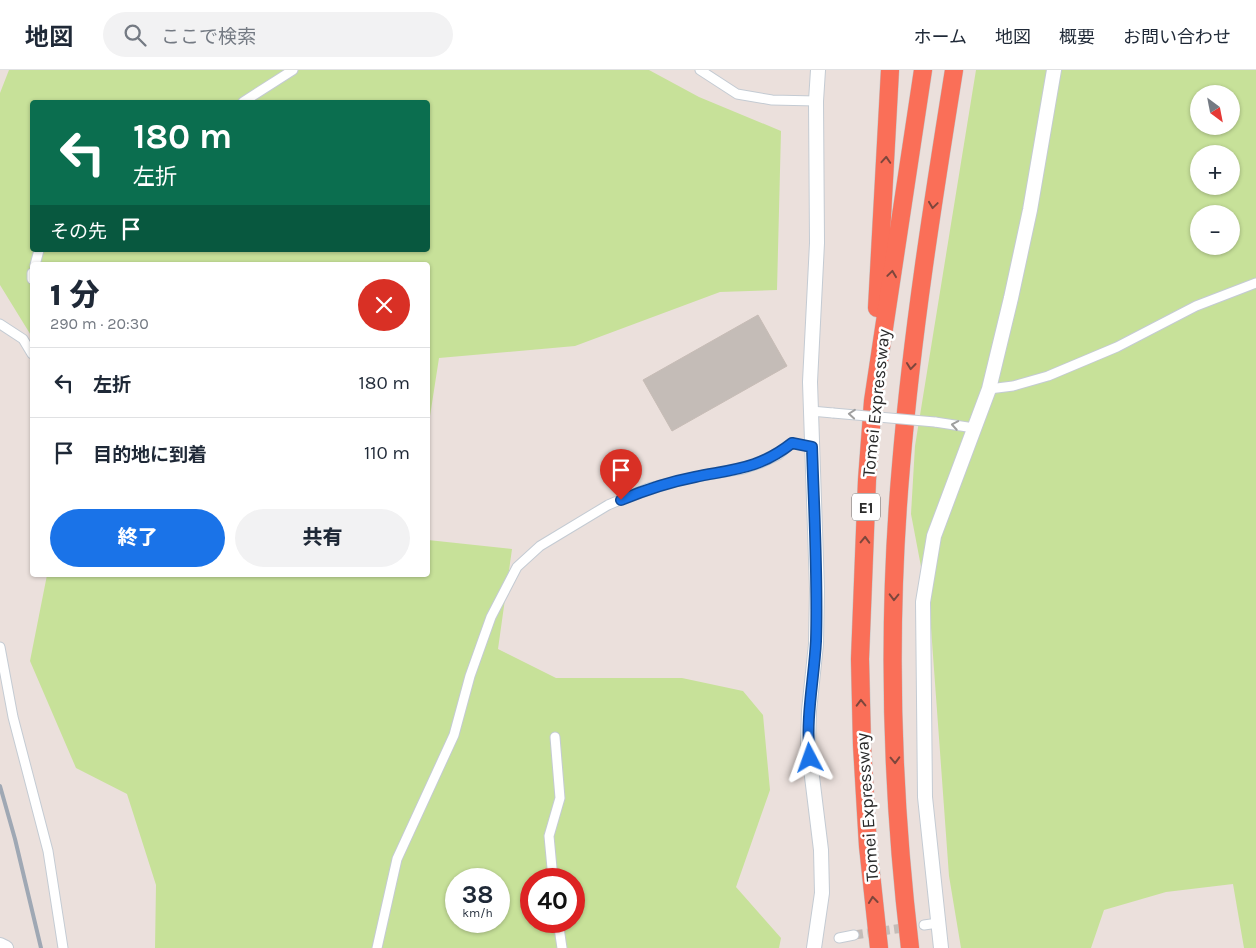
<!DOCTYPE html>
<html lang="ja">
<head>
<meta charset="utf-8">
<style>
	:root { --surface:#fff; --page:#f2f2f3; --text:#1f2937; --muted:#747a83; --line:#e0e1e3; --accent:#1a73e8 }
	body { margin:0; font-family:Karla,"Noto Sans JP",sans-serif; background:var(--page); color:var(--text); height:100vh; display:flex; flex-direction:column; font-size:19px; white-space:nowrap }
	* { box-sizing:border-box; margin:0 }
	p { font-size:16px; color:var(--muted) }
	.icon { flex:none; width:28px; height:28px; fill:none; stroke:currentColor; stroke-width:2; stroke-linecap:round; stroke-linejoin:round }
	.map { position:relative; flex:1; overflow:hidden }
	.sheet { position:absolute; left:30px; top:192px; width:400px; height:315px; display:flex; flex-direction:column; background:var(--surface); border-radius:5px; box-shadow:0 1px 4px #0004 }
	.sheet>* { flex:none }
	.top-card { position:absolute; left:30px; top:30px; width:400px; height:152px; border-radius:5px; box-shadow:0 1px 4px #0004; background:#0b6e4f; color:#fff; overflow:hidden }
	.needle { width:32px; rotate:148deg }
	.fabs { position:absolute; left:1190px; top:15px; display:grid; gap:10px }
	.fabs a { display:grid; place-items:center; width:50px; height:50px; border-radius:50%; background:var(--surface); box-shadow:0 1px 4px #0004; font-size:25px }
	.speed { position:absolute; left:445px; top:798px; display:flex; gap:10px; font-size:25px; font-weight:700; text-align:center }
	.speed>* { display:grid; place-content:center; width:65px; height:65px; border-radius:50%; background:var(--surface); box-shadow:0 1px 4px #0004; line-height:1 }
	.speed small { font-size:12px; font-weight:400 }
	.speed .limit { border:8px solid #d22; background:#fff; color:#111 }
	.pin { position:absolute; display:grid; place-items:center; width:42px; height:42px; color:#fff; margin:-51px -21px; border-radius:50% 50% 50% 0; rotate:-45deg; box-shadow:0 0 5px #0007 }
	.pin .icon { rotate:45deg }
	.me { position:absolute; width:55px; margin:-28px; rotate:356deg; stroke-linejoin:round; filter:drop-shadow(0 0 4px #0008) }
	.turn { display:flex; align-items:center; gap:18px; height:105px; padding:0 20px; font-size:22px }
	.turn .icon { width:65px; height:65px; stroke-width:2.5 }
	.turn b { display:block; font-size:35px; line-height:42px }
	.then { display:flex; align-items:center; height:48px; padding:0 20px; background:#0003; gap:10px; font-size:19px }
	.round { display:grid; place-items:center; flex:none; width:52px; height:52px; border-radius:26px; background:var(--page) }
	.summary { display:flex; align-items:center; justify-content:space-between; height:85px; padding:0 20px }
	h1 { font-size:30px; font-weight:800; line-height:38px }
	.button { display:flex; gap:10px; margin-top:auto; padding:10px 20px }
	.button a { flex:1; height:58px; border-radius:30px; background:var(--accent); color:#fff; font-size:20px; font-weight:800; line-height:58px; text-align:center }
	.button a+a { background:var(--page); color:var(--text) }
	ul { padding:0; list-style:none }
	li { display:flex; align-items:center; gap:15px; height:70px; padding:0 20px; border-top:1px solid var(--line) }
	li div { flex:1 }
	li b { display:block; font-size:19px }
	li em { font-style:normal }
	header { display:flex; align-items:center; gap:30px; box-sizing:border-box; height:70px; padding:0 25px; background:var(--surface); border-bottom:1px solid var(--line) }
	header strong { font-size:24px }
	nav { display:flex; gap:28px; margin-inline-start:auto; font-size:18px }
	.search { width:350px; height:45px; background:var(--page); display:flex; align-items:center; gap:12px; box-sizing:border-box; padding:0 18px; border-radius:28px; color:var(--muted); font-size:19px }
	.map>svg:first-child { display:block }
	.green { fill:#c7e199; fill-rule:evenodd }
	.building { fill:#c4bcb7; stroke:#c7bcb6 }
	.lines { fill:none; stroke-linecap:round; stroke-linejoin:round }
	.street-tunnel { stroke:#c4bcb8; stroke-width:9; stroke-dasharray:9 4.5; stroke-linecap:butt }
	.street-casing { stroke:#c4cbd3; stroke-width:11 }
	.secondary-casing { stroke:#c4cbd3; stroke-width:16 }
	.highway-casing { stroke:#c3c3c3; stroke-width:19 }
	.street { stroke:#fff; stroke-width:9 }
	.secondary { stroke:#fff; stroke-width:14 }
	.highway { stroke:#fa6f58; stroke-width:18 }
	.rail { stroke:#9fa8b4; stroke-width:4 }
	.street-bridge-casing { stroke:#c4cbd3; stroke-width:11; stroke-linecap:butt }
	.street-bridge { stroke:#fff; stroke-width:9 }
	.oneway { stroke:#7d463c }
	.oneway2 { stroke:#9f9f9f }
	.route-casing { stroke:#114b97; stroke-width:12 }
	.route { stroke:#1a73e8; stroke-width:9 }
	.labels { text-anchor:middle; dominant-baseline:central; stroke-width:5; stroke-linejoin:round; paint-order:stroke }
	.shield { fill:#fff; stroke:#6a6a6a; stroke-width:1 }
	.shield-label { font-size:16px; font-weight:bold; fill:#2a2a2a }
	.street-label { font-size:18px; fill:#2a2a2a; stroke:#fff }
</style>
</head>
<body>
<header>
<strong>地図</strong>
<div class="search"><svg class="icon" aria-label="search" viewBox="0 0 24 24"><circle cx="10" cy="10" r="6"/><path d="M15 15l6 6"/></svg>ここで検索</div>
<nav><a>ホーム</a><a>地図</a><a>概要</a><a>お問い合わせ</a></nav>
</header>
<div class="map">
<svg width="1256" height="878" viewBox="0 0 1256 878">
	<rect width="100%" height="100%" fill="#ebe0dc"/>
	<g class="green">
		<path d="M9 0H649L699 27 781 61 777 220 720 222 575 276 439 288 428 359V195H32V267L0 215V23ZM32 32H428V180H32Z"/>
		<path d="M976 0H1256V878H1244L1233 814 1166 822 1104 840 1091 878H961L949 806 930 544 911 444 915 376ZM1199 24H1231V56H1199ZM1199 84H1231V116H1199ZM1199 144H1231V176H1199Z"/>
		<path d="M428 470 512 479 498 579 556 608H682L743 621 763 645 770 720 736 817 781 868 779 878H155L156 815 127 724 76 698 30 591 47 505H428ZM456 809H499V851H456ZM531 809H574V851H531Z"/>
	</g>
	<polygon class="building" points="758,245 787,296 672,361 643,310"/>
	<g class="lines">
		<polyline class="street-tunnel" points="854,865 924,855"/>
		<defs>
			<g id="street">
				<polyline points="700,0 737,24 772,30 816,31"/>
				<polyline points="243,32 293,0"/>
				<polyline points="35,195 39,180"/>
				<polyline points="32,203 32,209"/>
				<polyline points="0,254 23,269 32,284"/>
				<polyline points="989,319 1013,316 1048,306 1117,277 1196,236 1256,213"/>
				<polyline points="811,341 833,343"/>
				<polyline points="935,352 974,358"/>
				<polyline points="0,577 13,647 48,781 63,878"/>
				<polyline points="553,809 549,766 560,728 555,667"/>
				<polyline points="558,851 562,878"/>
				<polyline points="924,855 938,853"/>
				<polyline points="839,868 854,865"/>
				<polyline points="377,878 397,789 454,665 470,606 491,547 517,497 540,476 608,435 648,418 695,407 743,399 761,393 778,385 792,373 812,377"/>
			</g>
			<g id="secondary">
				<polyline points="0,875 6,878"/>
				<polyline points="814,878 822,823 821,780 808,674 809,641 816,574 817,519 810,312 817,173 816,31 818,0"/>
				<polyline points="941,878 925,727 923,532 934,466 989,319 1011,228 1030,140 1054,0"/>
			</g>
			<g id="highway">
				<polyline points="877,238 890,0"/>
				<polyline points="879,878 868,776 862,675 860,589 867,410 873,331 923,0"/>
				<path d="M910 878C891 718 887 556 901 396 912 263 933 131 954 0"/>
			</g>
		</defs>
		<use href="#street" class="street-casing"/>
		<use href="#secondary" class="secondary-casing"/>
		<use href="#highway" class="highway-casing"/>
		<use href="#street" class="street"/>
		<use href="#secondary" class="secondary"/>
		<use href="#highway" class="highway"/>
		<polyline class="rail" points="0,716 15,769 41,878"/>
		<defs>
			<polyline id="street-bridge" points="833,343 935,352"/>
		</defs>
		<use href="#street-bridge" class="street-bridge-casing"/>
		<use href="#street-bridge" class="street-bridge"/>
	</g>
	<defs><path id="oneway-chevron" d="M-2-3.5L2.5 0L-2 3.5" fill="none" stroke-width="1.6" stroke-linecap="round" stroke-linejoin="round" transform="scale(1.25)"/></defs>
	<g class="oneway">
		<use href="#oneway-chevron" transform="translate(886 90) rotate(-86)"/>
		<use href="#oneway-chevron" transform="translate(933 135) rotate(98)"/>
		<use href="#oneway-chevron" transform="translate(892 204) rotate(-82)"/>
		<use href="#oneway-chevron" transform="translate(911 296) rotate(96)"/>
		<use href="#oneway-chevron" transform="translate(865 470) rotate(-88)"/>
		<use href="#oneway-chevron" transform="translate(894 527) rotate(91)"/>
		<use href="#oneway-chevron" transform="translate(861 633) rotate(-91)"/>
		<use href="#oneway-chevron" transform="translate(895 690) rotate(88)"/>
		<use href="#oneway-chevron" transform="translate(873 830) rotate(-96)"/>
	</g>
	<g class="oneway2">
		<use href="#oneway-chevron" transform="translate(852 344) rotate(-175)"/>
		<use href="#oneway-chevron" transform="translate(955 355) rotate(-170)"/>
	</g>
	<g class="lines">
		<defs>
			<path id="route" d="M621 430C645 420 669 412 695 407 734 399 759 399 792 373L812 377C814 442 818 506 816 571 814 610 805 649 810 688"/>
		</defs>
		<use href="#route" class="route-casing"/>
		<use href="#route" class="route"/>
	</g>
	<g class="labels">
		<rect class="shield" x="852" y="423.5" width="28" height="27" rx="4"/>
		<g class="shield-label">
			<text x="866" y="437">E1</text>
		</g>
		<g class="street-label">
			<text transform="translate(876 333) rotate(-84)">Tomei Expressway</text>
			<text transform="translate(867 737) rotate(-94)">Tomei Expressway</text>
		</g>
	</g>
</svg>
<div class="fabs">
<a><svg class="needle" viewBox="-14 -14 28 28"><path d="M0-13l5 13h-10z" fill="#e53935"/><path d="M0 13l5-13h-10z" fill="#747a83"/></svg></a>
<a>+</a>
<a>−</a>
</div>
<div class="speed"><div>38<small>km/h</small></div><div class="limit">40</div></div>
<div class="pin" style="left:621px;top:430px;background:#d93025"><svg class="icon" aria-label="arrive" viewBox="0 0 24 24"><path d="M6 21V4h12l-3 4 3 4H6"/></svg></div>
<svg class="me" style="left:810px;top:688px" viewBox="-20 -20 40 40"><path d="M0-17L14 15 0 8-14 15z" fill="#1a73e8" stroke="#fff" stroke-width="4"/></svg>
<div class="top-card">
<div class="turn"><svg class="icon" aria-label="left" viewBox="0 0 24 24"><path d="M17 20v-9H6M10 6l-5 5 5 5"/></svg><div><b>180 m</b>左折</div></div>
<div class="then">その先<svg class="icon" aria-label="arrive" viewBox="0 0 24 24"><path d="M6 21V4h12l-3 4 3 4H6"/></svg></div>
</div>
<section class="sheet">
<div class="summary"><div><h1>1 分</h1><p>290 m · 20:30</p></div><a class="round" style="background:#d93025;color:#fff"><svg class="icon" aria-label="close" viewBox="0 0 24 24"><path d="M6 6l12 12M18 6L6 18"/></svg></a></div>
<ul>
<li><svg class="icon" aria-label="left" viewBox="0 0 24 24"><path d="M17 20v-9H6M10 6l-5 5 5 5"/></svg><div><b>左折</b></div><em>180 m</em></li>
<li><svg class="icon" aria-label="arrive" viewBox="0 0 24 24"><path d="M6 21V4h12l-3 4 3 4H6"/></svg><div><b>目的地に到着</b></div><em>110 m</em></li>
</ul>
<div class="button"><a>終了</a><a>共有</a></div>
</section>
</div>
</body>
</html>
